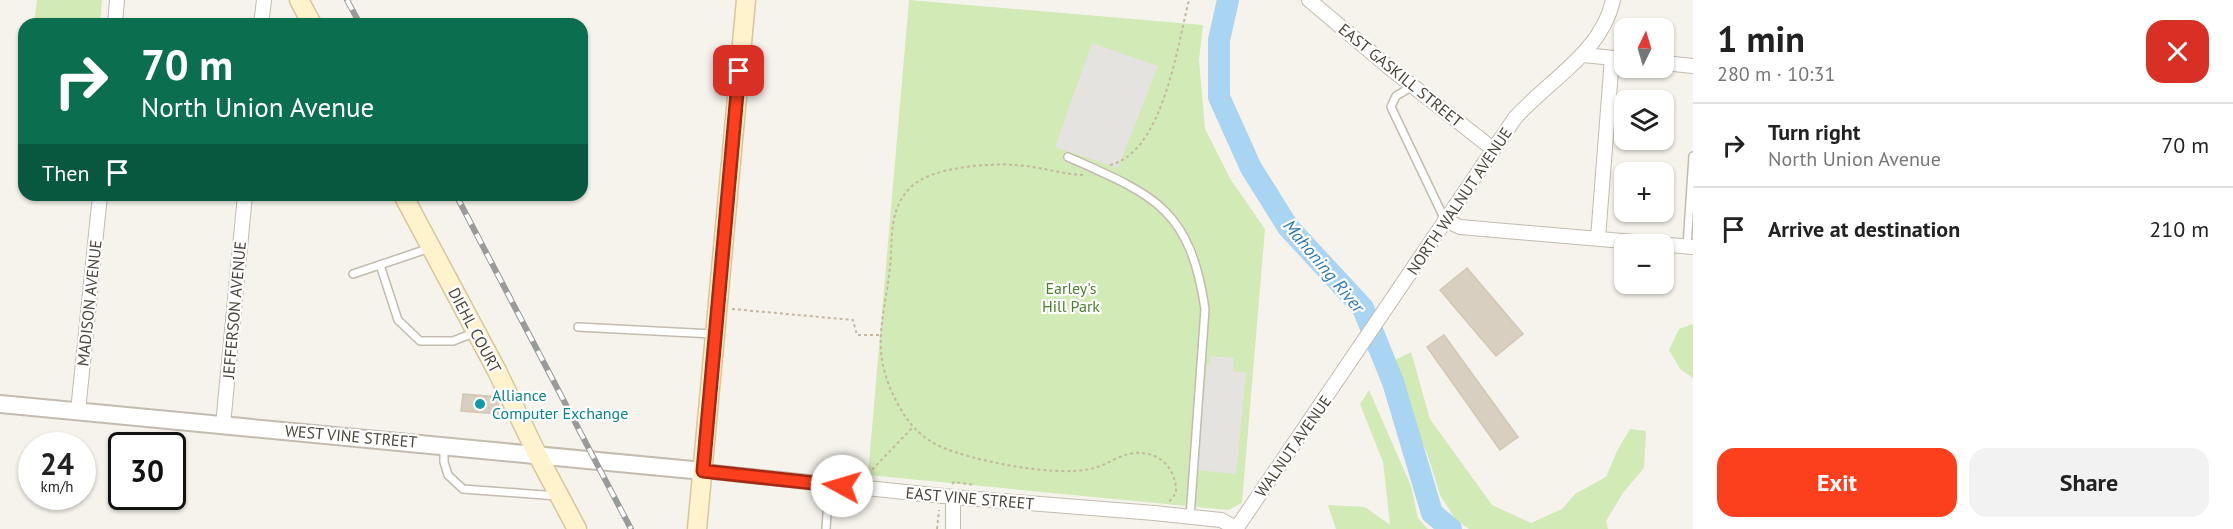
<!DOCTYPE html>
<html lang="en">
<head>
<meta charset="utf-8">
<style>
	:root { --surface:#fff; --page:#f2f2f2; --text:#222; --muted:#767676; --line:#e0e0e0; --accent:#fc3f1d }
	body { margin:0; font-family:"PT Sans",sans-serif; background:var(--page); color:var(--text); height:100vh; display:flex; flex-direction:column; font-size:22px; white-space:nowrap }
	* { box-sizing:border-box; margin:0 }
	p { font-size:20px; color:var(--muted) }
	.icon { flex:none; width:33px; height:33px; fill:none; stroke:currentColor; stroke-width:2; stroke-linecap:round; stroke-linejoin:round }
	.map { position:relative; flex:1; overflow:hidden }
	.details { display:flex; flex-direction:column; background:var(--surface); width:540px }
	.details>* { flex:none }
	.hud { position:absolute; left:18px; top:18px; width:570px; height:183px; border-radius:18px; box-shadow:0 2px 4px #0004; background:#0b6e4f; color:#fff; overflow:hidden }
	.needle { width:39px; rotate:5deg }
	.fabs { position:absolute; left:1614px; top:18px; display:grid; gap:12px }
	.fabs a { display:grid; place-items:center; width:60px; height:60px; border-radius:12px; background:var(--surface); box-shadow:0 2px 4px #0004; font-size:30px }
	.speed { position:absolute; left:18px; top:432px; display:flex; gap:12px; font-size:30px; font-weight:700; text-align:center }
	.speed>* { display:grid; place-content:center; width:78px; height:78px; border-radius:50%; background:var(--surface); box-shadow:0 2px 4px #0004; line-height:1 }
	.speed small { font-size:15px; font-weight:400 }
	.speed .limit { border:3px solid #111; border-radius:9px; background:#fff; color:#111 }
	.pin { position:absolute; display:grid; place-items:center; width:51px; height:51px; color:#fff; margin:-26px; border-radius:12px; box-shadow:0 3px 9px #0006 }
	.me { position:absolute; width:66px; margin:-33px; rotate:276deg; stroke-linejoin:round; filter:drop-shadow(0 0 4px #0008) }
	.turn { display:flex; align-items:center; gap:21px; height:126px; padding:0 24px; font-size:27px }
	.turn .icon { width:78px; height:78px; stroke-width:2.5 }
	.turn b { display:block; font-size:42px; line-height:51px }
	.then { display:flex; align-items:center; height:57px; padding:0 24px; background:#0003; gap:12px; font-size:22px }
	.round { display:grid; place-items:center; flex:none; width:63px; height:63px; border-radius:18px; background:var(--page) }
	.summary { display:flex; align-items:center; justify-content:space-between; height:102px; padding:0 24px }
	h1 { font-size:36px; font-weight:700; line-height:45px }
	.button { display:flex; gap:12px; margin-top:auto; padding:12px 24px }
	.button a { flex:1; height:69px; border-radius:18px; background:var(--accent); color:#fff; font-size:24px; font-weight:700; line-height:69px; text-align:center }
	.button a+a { background:var(--page); color:var(--text) }
	ul { padding:0; list-style:none }
	li { display:flex; align-items:center; gap:18px; height:84px; padding:0 24px; border-top:2px solid var(--line) }
	li div { flex:1 }
	li b { display:block; font-size:22px }
	li em { font-style:normal }
	main { display:flex; flex:1; min-height:0 }
	.map>svg:first-child { display:block }
	.green { fill:#d2eab5 }
	.parking { fill:#e5e3e0 }
	.lines { fill:none; stroke-linecap:round; stroke-linejoin:round }
	.river { stroke:#a9d4f2; stroke-width:22 }
	.building { fill:#d8cfc1; stroke:#d3c7b4; stroke-width:1.5 }
	.service-casing { stroke:#c2bbae; stroke-width:10 }
	.minor-casing { stroke:#c2bbae; stroke-width:16 }
	.tertiary-casing { stroke:#c2bbae; stroke-width:20 }
	.secondary-casing { stroke:#d6c79b; stroke-width:21 }
	.path { stroke:#c4b79f; stroke-width:2; stroke-dasharray:3 3; stroke-linecap:butt }
	.service { stroke:#fff; stroke-width:7 }
	.minor { stroke:#fff; stroke-width:14 }
	.tertiary { stroke:#fff; stroke-width:16 }
	.secondary { stroke:#fff3cd; stroke-width:18 }
	.rail-casing { stroke:#9a9a9a; stroke-width:6 }
	.rail { stroke:#fff; stroke-width:4; stroke-dasharray:11; stroke-linecap:butt }
	.route-casing { stroke:#a42913; stroke-width:15 }
	.route { stroke:#fc3f1d; stroke-width:10 }
	.culture-dot { fill:#0f9aa8; stroke:#fff; stroke-width:2 }
	.labels { text-anchor:middle; dominant-baseline:central; stroke-width:4.5; stroke-linejoin:round; paint-order:stroke }
	.street-label { font-size:16px; fill:#4b4439; stroke:#fff }
	.park-label { font-size:16px; fill:#4a7f2a; stroke:#fff }
	.culture-label { font-size:16px; fill:#0d838f; stroke:#fff; text-anchor:start }
	.water-label { font-size:18px; font-style:italic; fill:#2e7ab2; stroke:#fff }
</style>
</head>
<body>
<main>
<div class="map">
<svg width="1693" height="529" viewBox="0 0 1693 529">
	<rect width="100%" height="100%" fill="#f6f3ec"/>
	<g class="green">
		<polygon points="37,0 102,0 100,24 34,24"/>
		<polygon points="909,0 1203,25 1199,60 1205,129 1231,180 1265,229 1242,503 1228,510 868,475"/>
		<polygon points="1693,324 1693,378 1680,369 1669,350 1679,329"/>
		<polygon points="1411,352 1430,419 1492,505 1531,523 1562,509 1575,494 1606,477 1618,449 1630,429 1646,431 1644,468 1623,493 1606,521 1608,529 1469,529 1456,520 1440,495 1427,453 1412,422 1395,360"/>
		<polygon points="1369,390 1411,486 1418,518 1428,529 1336,529 1328,505 1365,507 1390,525 1383,462 1360,404"/>
	</g>
	<g class="parking">
		<polygon points="1092,43 1158,66 1118,168 1055,147"/>
		<polygon points="1211,356 1234,358 1233,371 1246,373 1236,474 1196,470 1207,365 1210,365"/>
	</g>
	<g class="lines">
		<polyline class="river" points="1228,0 1219,40 1219,97 1251,168 1288,227 1363,308 1393,382 1432,513 1451,529"/>
	</g>
	<g class="building">
		<polygon points="1467,268 1523,334 1496,356 1440,290"/>
		<polygon points="1444,335 1518,437 1500,450 1427,347"/>
		<polygon points="463,394 499,397 498,414 461,411"/>
	</g>
	<g class="lines">
		<defs>
			<g id="service">
				<polyline points="1413,86 1396,96 1391,107 1445,220"/>
				<path d="M1068 157C1154 195 1190 208 1205 309L1190 517"/>
				<polyline points="1687,246 1693,156"/>
				<polyline points="380,265 398,320 420,341 453,341 476,332"/>
				<polyline points="353,274 430,248"/>
				<polyline points="578,327 713,334"/>
				<polyline points="444,446 444,462 448,475 463,489 557,496"/>
				<polyline points="826,529 829,484"/>
			</g>
			<g id="minor">
				<polyline points="1309,0 1391,69 1493,149"/>
				<polyline points="115,24 117,0"/>
				<polyline points="261,24 264,0"/>
				<polyline points="1583,55 1624,59"/>
				<polyline points="1664,63 1693,66"/>
				<polyline points="1445,220 1460,227 1693,247"/>
				<polyline points="1598,238 1612,58"/>
				<polyline points="78,411 100,195"/>
				<polyline points="223,425 245,195"/>
				<polyline points="703,471 953,497 1154,513 1221,520 1236,528"/>
				<polyline points="953,497 953,529"/>
				<path d="M1236 529 1515 118C1549 80 1602 52 1613 0"/>
			</g>
			<polyline id="tertiary" points="0,404 703,471"/>
			<g id="secondary">
				<polyline points="299,0 312,24"/>
				<polyline points="403,195 497,371 537,454 577,529"/>
				<polyline points="697,529 746,0"/>
			</g>
		</defs>
		<use href="#service" class="service-casing"/>
		<use href="#minor" class="minor-casing"/>
		<use href="#tertiary" class="tertiary-casing"/>
		<use href="#secondary" class="secondary-casing"/>
		<g class="path">
			<path d="M1110 165C1163 152 1177 47 1189 0"/>
			<path d="M1083 175C1060 174 1038 166 1015 165 988 163 931 167 911 187 888 209 893 239 890 268 883 326 869 353 900 408 910 425 921 437 939 446 973 461 1053 477 1090 469 1107 466 1123 451 1141 453 1163 454 1177 472 1176 493L1169 502"/>
			<polyline points="732,309 853,320 857,335 880,335"/>
			<polyline points="868,474 913,427"/>
			<polyline points="952,484 954,482 975,485"/>
			<polyline points="937,529 939,510"/>
		</g>
		<use href="#service" class="service"/>
		<use href="#minor" class="minor"/>
		<use href="#tertiary" class="tertiary"/>
		<use href="#secondary" class="secondary"/>
		<defs>
			<g id="rail">
				<polyline points="347,0 360,24"/>
				<polyline points="456,195 631,529"/>
			</g>
		</defs>
		<use href="#rail" class="rail-casing"/>
		<use href="#rail" class="rail"/>
	</g>
	<g class="lines">
		<defs>
			<polyline id="route" points="739,71 703,471 842,486"/>
		</defs>
		<use href="#route" class="route-casing"/>
		<use href="#route" class="route"/>
	</g>
	<circle class="culture-dot" cx="480" cy="404" r="6"/>
	<g class="labels">
		<g class="street-label">
			<text transform="translate(1401 75) rotate(39)">EAST GASKILL STREET</text>
			<text transform="translate(1459 201) rotate(-56)">NORTH WALNUT AVENUE</text>
			<text transform="translate(89 303) rotate(-84)">MADISON AVENUE</text>
			<text transform="translate(234 310) rotate(-85)">JEFFERSON AVENUE</text>
			<text transform="translate(475 330) rotate(62)">DIEHL COURT</text>
			<text transform="translate(351 436) rotate(5)">WEST VINE STREET</text>
			<text transform="translate(1293 446) rotate(-55)">WALNUT AVENUE</text>
			<text transform="translate(970 498) rotate(5)">EAST VINE STREET</text>
		</g>
		<g class="park-label">
			<text x="1071" y="288">Earley's<tspan x="1071" dy="18">Hill Park</tspan></text>
		</g>
		<g class="culture-label">
			<text x="492" y="395">Alliance<tspan x="492" dy="18">Computer Exchange</tspan></text>
		</g>
		<g class="water-label">
			<text transform="translate(1324 266) rotate(50)">Mahoning River</text>
		</g>
	</g>
</svg>
<div class="fabs">
<a><svg class="needle" viewBox="-14 -14 28 28"><path d="M0-13l5 13h-10z" fill="#e53935"/><path d="M0 13l5-13h-10z" fill="#767676"/></svg></a>
<a><svg class="icon" aria-label="layers" viewBox="0 0 24 24"><path d="M12 4l9 5-9 5-9-5zM3 14l9 5 9-5"/></svg></a>
<a>+</a>
<a>−</a>
</div>
<div class="speed"><div>24<small>km/h</small></div><div class="limit">30</div></div>
<div class="pin" style="left:739px;top:71px;background:#d93025"><svg class="icon" aria-label="arrive" viewBox="0 0 24 24"><path d="M6 21V4h12l-3 4 3 4H6"/></svg></div>
<svg class="me" style="left:842px;top:486px" viewBox="-20 -20 40 40"><circle r="19" fill="#fff"/><path d="M0-13L10 11 0 6-10 11z" fill="#fc3f1d"/></svg>
<div class="hud">
<div class="turn"><svg class="icon" aria-label="right" viewBox="0 0 24 24"><path d="M7 20v-9h11M14 6l5 5-5 5"/></svg><div><b>70 m</b>North Union Avenue</div></div>
<div class="then">Then<svg class="icon" aria-label="arrive" viewBox="0 0 24 24"><path d="M6 21V4h12l-3 4 3 4H6"/></svg></div>
</div>
</div>
<section class="details">
<div class="summary"><div><h1>1 min</h1><p>280 m · 10:31</p></div><a class="round" style="background:#d93025;color:#fff"><svg class="icon" aria-label="close" viewBox="0 0 24 24"><path d="M6 6l12 12M18 6L6 18"/></svg></a></div>
<ul>
<li><svg class="icon" aria-label="right" viewBox="0 0 24 24"><path d="M7 20v-9h11M14 6l5 5-5 5"/></svg><div><b>Turn right</b><p>North Union Avenue</p></div><em>70 m</em></li>
<li><svg class="icon" aria-label="arrive" viewBox="0 0 24 24"><path d="M6 21V4h12l-3 4 3 4H6"/></svg><div><b>Arrive at destination</b></div><em>210 m</em></li>
</ul>
<div class="button"><a>Exit</a><a>Share</a></div>
</section>
</main>
</body>
</html>
